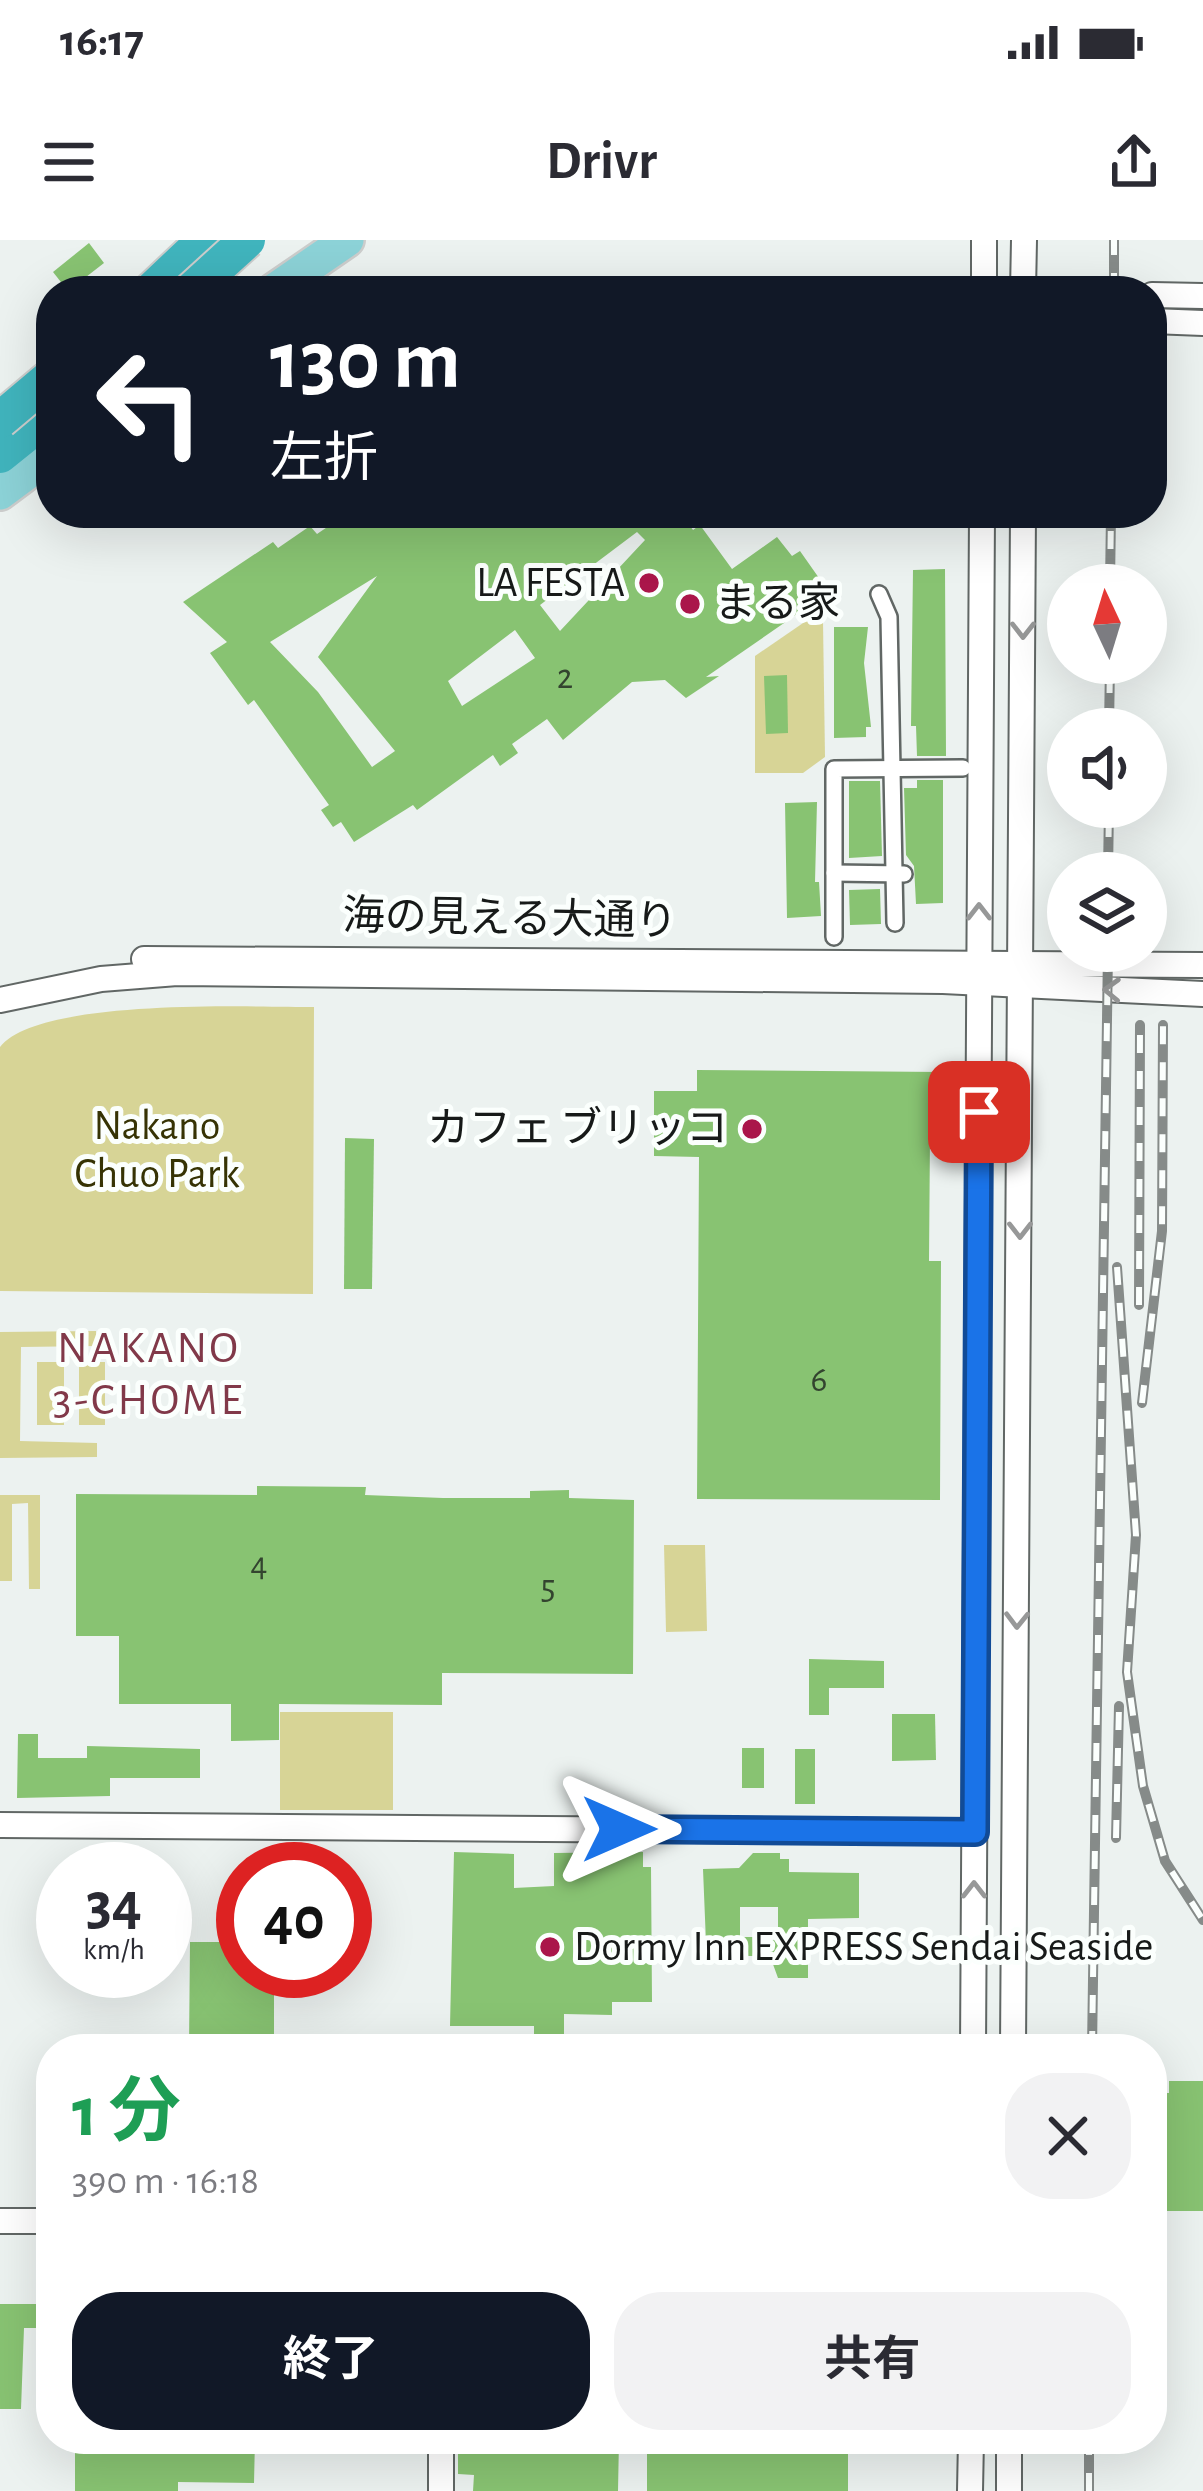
<!DOCTYPE html>
<html lang="ja">
<head>
<meta charset="utf-8">
<style>
	:root { --surface:#fff; --page:#f2f2f3; --text:#2b2b33; --muted:#7c7c81; --accent:#111827 }
	body { margin:0; font-family:"Alegreya Sans","Noto Sans JP",sans-serif; background:var(--page); color:var(--text); height:100vh; display:flex; flex-direction:column; font-size:45px; white-space:nowrap }
	* { box-sizing:border-box; margin:0 }
	p { font-size:39px; color:var(--muted) }
	.icon { flex:none; width:66px; height:66px; fill:none; stroke:currentColor; stroke-width:2; stroke-linecap:round; stroke-linejoin:round }
	.map { position:relative; flex:1; overflow:hidden }
	.sheet { position:absolute; left:36px; top:1794px; width:1131px; height:420px; display:flex; flex-direction:column; background:var(--surface); border-radius:48px; box-shadow:0 12px 48px #0002 }
	.sheet>* { flex:none }
	.guide { position:absolute; left:36px; top:36px; width:1131px; height:252px; border-radius:48px; box-shadow:0 12px 48px #0002; background:#111827; color:#fff; overflow:hidden }
	.needle { width:78px; rotate:356deg }
	.fabs { position:absolute; left:1047px; top:324px; display:grid; gap:24px }
	.fabs a { display:grid; place-items:center; width:120px; height:120px; border-radius:50%; background:var(--surface); box-shadow:0 12px 48px #0002; font-size:60px }
	.speed { position:absolute; left:36px; top:1602px; display:flex; gap:24px; font-size:60px; font-weight:700; text-align:center }
	.speed>* { display:grid; place-content:center; width:156px; height:156px; border-radius:50%; background:var(--surface); box-shadow:0 12px 48px #0002; line-height:1 }
	.speed small { font-size:30px; font-weight:400 }
	.speed .limit { border:18px solid #d22; background:#fff; color:#111 }
	.pin { position:absolute; display:grid; place-items:center; width:102px; height:102px; color:#fff; margin:-51px; border-radius:24px; box-shadow:0 6px 18px #0006 }
	.me { position:absolute; width:132px; margin:-66px; rotate:90deg; stroke-linejoin:round; filter:drop-shadow(0 0 9px #0008) }
	.turn { display:flex; align-items:center; gap:42px; height:252px; padding:0 36px; font-size:54px }
	.turn .icon { width:156px; height:156px; stroke-width:2.5 }
	.turn b { display:block; font-size:84px; line-height:102px }
	.round { display:grid; place-items:center; flex:none; width:126px; height:126px; border-radius:48px; background:var(--page) }
	.head { display:flex; align-items:center; justify-content:space-between; height:204px; padding:0 36px }
	h1 { font-size:72px; font-weight:700; line-height:90px; color:#1e9e55 }
	.primary-button { display:flex; gap:24px; margin-top:auto; padding:24px 36px }
	.primary-button a { flex:1; height:138px; border-radius:48px; background:var(--accent); color:#fff; font-size:48px; font-weight:700; line-height:138px; text-align:center }
	.primary-button a+a { background:var(--page); color:var(--text) }
	.status { display:flex; justify-content:space-between; align-items:center; height:84px; padding:0 60px; background:var(--surface); direction:ltr }
	.status svg { height:33px; fill:currentColor }
	header { display:flex; justify-content:space-between; align-items:center; height:156px; padding:0 36px; background:var(--surface); font-size:54px; font-weight:700 }
	.map>svg:first-child { display:block }
	.green { fill:#d7d496 }
	.building { fill:#88c372; fill-rule:evenodd }
	.lines { fill:none; stroke-linecap:round; stroke-linejoin:round }
	.pedestrian-casing { stroke:#616765; stroke-width:20 }
	.tertiary-casing { stroke:#616765; stroke-width:28 }
	.primary-casing { stroke:#cccdcc; stroke-width:38 }
	.motorway-casing { stroke:#cccdcc; stroke-width:40 }
	.pedestrian { stroke:#fff; stroke-width:15 }
	.tertiary { stroke:#fff; stroke-width:24 }
	.primary { stroke:#8cd2d7; stroke-width:33 }
	.motorway { stroke:#40b4bd; stroke-width:36 }
	.rail-casing { stroke:#868b89; stroke-width:10 }
	.rail { stroke:#fbfffd; stroke-width:6; stroke-dasharray:18; stroke-linecap:butt }
	.motorway-bridge-casing { stroke:#cccdcc; stroke-width:40; stroke-linecap:butt }
	.motorway-bridge { stroke:#40b4bd; stroke-width:36 }
	.oneway { stroke:#979898 }
	.route-casing { stroke:#114b97; stroke-width:30 }
	.route { stroke:#1a73e8; stroke-width:21 }
	.poi-dot { fill:#aa164a; stroke:#fbfffd; stroke-width:4.5 }
	.labels { text-anchor:middle; dominant-baseline:central; stroke-width:10; stroke-linejoin:round; paint-order:stroke }
	.number-label { font-size:36px; fill:#33442f }
	.poi-label { font-size:42px; fill:#171a19; stroke:#fbfffd; text-anchor:end }
	.street-label { font-size:42px; fill:#171a19; stroke:#fbfffd }
	.park-label { font-size:42px; fill:#363304; stroke:#fbfffd }
	.neighbourhood-label { font-size:45px; letter-spacing:3px; fill:#813949; stroke:#fbfffd }
</style>
</head>
<body>
<div class="status"><b>16:17</b><svg viewBox="0 0 49 12"><path d="M0 12V9h3v3zM5 12V6h3v6zM10 12V3h3v9zM15 12V0h3v12zM26 1h20v11H26zM47 4h2v5h-2z"/></svg></div>
<header><svg class="icon" aria-label="menu" viewBox="0 0 24 24"><path d="M4 6h16M4 12h16M4 18h16"/></svg>Drivr<svg class="icon" aria-label="share" viewBox="0 0 24 24"><path d="M12 15V3M7 8l5-5 5 5M5 13v7h14v-7"/></svg></header>
<div class="map">
<svg width="1203" height="2251" viewBox="0 0 1203 2251">
	<rect width="100%" height="100%" fill="#ecf2f0"/>
	<g class="green">
		<polygon points="806,381 823,381 825,517 803,533 755,533 755,416"/>
		<path d="M314 767 313 1054 0 1051V807C38 758 250 767 314 767Z"/>
		<polygon points="96,1091 96,1106 21,1107 20,1201 97,1203 97,1217 0,1218 0,1092"/>
		<rect x="37" y="1122" width="27" height="63"/>
		<rect x="79" y="1122" width="26" height="63"/>
		<polygon points="0,1255 40,1255 40,1349 29,1349 28,1263 12,1264 12,1341 0,1341"/>
		<polygon points="664,1305 705,1305 707,1391 666,1392"/>
		<rect x="280" y="1472" width="113" height="98"/>
	</g>
	<g class="building">
		<polygon points="89,3 104,23 68,51 53,32"/>
		<path d="M348 273H681L693 290 700 285 732 329 777 297 792 316 800 311 826 348 810 359 813 363 706 437 719 436 686 458 665 440 632 442 563 500 547 479 512 504 518 513 500 526 493 515 417 570 413 565 354 602 341 582 333 587 321 570 329 565 254 460 248 465 210 413 227 402 183 362 273 302 278 308 310 286 317 294ZM637 292 645 300 560 391 540 365ZM377 336 318 417 395 511 372 527 318 452 270 402ZM515 390 535 418 462 466 448 441Z"/>
		<polygon points="945,329 946,516 917,516 916,486 911,486 913,330"/>
		<polygon points="834,387 868,387 864,423 871,487 866,487 866,497 834,498"/>
		<polygon points="787,435 788,493 766,494 764,436"/>
		<polygon points="917,540 943,540 943,663 916,664 914,626 906,615 904,548 917,548"/>
		<polygon points="849,541 880,541 882,616 849,618"/>
		<polygon points="817,562 815,642 819,642 821,676 787,678 785,563"/>
		<polygon points="880,649 881,684 850,685 849,650"/>
		<polygon points="697,830 942,832 942,894 930,894 929,1021 941,1021 940,1260 697,1259 699,917 654,916 654,851 697,851"/>
		<polygon points="345,898 374,899 372,1049 344,1049"/>
		<polygon points="257,1246 366,1247 365,1255 443,1258 530,1258 530,1251 569,1250 569,1258 634,1260 633,1434 442,1433 442,1465 279,1464 279,1500 231,1501 231,1464 119,1464 119,1396 76,1396 76,1254 257,1255"/>
		<polygon points="809,1419 884,1421 884,1448 829,1448 829,1475 809,1475"/>
		<polygon points="892,1474 935,1474 936,1520 892,1521"/>
		<polygon points="18,1494 38,1494 38,1518 87,1518 87,1506 200,1509 200,1538 110,1538 110,1556 17,1558"/>
		<rect x="742" y="1508" width="22" height="40"/>
		<rect x="795" y="1509" width="20" height="55"/>
		<polygon points="454,1612 514,1614 514,1648 554,1646 554,1613 643,1612 643,1627 651,1627 652,1762 612,1762 612,1775 564,1774 564,1809 534,1809 534,1786 450,1786"/>
		<path d="M753 1613H780V1619H789V1632L859 1633V1678L808 1679V1738H778L770 1716H731V1703H706L703 1629 739 1628ZM740 1667H778V1697H740Z"/>
		<polygon points="190,1702 243,1702 243,1731 274,1731 274,1809 189,1809"/>
		<polygon points="1169,1841 1203,1841 1203,1971 1152,1971 1152,1853 1169,1853"/>
		<polygon points="0,2064 51,2064 51,2088 24,2088 21,2169 0,2169"/>
		<polygon points="75,2199 255,2199 254,2243 178,2242 178,2251 75,2251"/>
		<polygon points="458,2199 619,2199 618,2251 473,2251 474,2235 458,2234"/>
		<rect x="647" y="2199" width="201" height="52"/>
	</g>
	<g class="lines">
		<defs>
			<g id="pedestrian">
				<polyline points="879,354 889,377 895,683"/>
				<polyline points="834,633 904,634"/>
				<polyline points="834,697 834,529 963,528"/>
			</g>
			<g id="tertiary">
				<polyline points="984,51 984,0"/>
				<polyline points="1023,51 1024,0"/>
				<polyline points="1152,55 1203,56"/>
				<polyline points="1152,81 1203,83"/>
				<polyline points="144,719 1203,725"/>
				<polyline points="0,760 101,739 177,733 943,741 1203,754"/>
				<polyline points="0,1585 975,1592"/>
				<polyline points="973,1809 982,273"/>
				<polyline points="1013,1809 1023,273"/>
				<polyline points="0,1981 51,1981"/>
				<polyline points="441,2251 441,2199"/>
				<polyline points="970,2251 971,2199"/>
				<polyline points="1009,2251 1009,2199"/>
			</g>
			<g id="primary">
				<polyline points="273,51 347,0"/>
				<polyline points="0,253 51,215"/>
			</g>
			<g id="motorway">
				<polyline points="151,51 205,0"/>
				<polyline points="0,215 51,174"/>
			</g>
		</defs>
		<use href="#pedestrian" class="pedestrian-casing"/>
		<use href="#tertiary" class="tertiary-casing"/>
		<use href="#primary" class="primary-casing"/>
		<use href="#motorway" class="motorway-casing"/>
		<use href="#pedestrian" class="pedestrian"/>
		<use href="#tertiary" class="tertiary"/>
		<use href="#primary" class="primary"/>
		<use href="#motorway" class="motorway"/>
		<defs>
			<g id="rail">
				<polyline points="1114,51 1114,0"/>
				<polyline points="1110,345 1111,273"/>
				<polyline points="1109,489 1110,423"/>
				<polyline points="1108,633 1109,567"/>
				<polyline points="1117,1027 1136,1295 1127,1432 1143,1546 1165,1621 1203,1680"/>
				<polyline points="1139,1065 1140,785"/>
				<polyline points="1142,1163 1162,991 1163,785"/>
				<polyline points="1116,1598 1119,1466"/>
				<polyline points="1092,1809 1108,711"/>
				<polyline points="1089,2251 1089,2199"/>
			</g>
		</defs>
		<use href="#rail" class="rail-casing"/>
		<use href="#rail" class="rail"/>
		<defs>
			<g id="motorway-bridge">
				<polyline points="191,51 247,0"/>
				<polyline points="0,180 51,137"/>
			</g>
		</defs>
		<use href="#motorway-bridge" class="motorway-bridge-casing"/>
		<use href="#motorway-bridge" class="motorway-bridge"/>
	</g>
	<defs><path id="oneway-chevron" d="M-2-3.5L2.5 0L-2 3.5" fill="none" stroke-width="1.6" stroke-linecap="round" stroke-linejoin="round" transform="scale(3)"/></defs>
	<g class="oneway">
		<use href="#oneway-chevron" transform="translate(1023 390) rotate(90)"/>
		<use href="#oneway-chevron" transform="translate(979 672) rotate(-90)"/>
		<use href="#oneway-chevron" transform="translate(1112 750) rotate(-178)"/>
		<use href="#oneway-chevron" transform="translate(1020 990) rotate(90)"/>
		<use href="#oneway-chevron" transform="translate(1017 1380) rotate(91)"/>
		<use href="#oneway-chevron" transform="translate(974 1650) rotate(-90)"/>
	</g>
	<g class="lines">
		<defs>
			<polyline id="route" points="619,1589 975,1592 979,872"/>
		</defs>
		<use href="#route" class="route-casing"/>
		<use href="#route" class="route"/>
	</g>
	<g class="poi-dot">
		<circle cx="649" cy="343" r="12"/>
		<circle cx="690" cy="364" r="12"/>
		<circle cx="752" cy="889" r="12"/>
		<circle cx="550" cy="1707" r="12"/>
	</g>
	<g class="labels">
		<g class="number-label">
			<text x="565" y="437">2</text>
			<text x="819" y="1140">6</text>
			<text x="259" y="1325">4</text>
			<text x="548" y="1347">5</text>
		</g>
		<g class="poi-label">
			<text x="625" y="343">LA FESTA</text>
			<text x="714" y="364" text-anchor="start">まる家</text>
			<text x="728" y="889">カフェ ブリッコ</text>
			<text x="574" y="1707" text-anchor="start">Dormy Inn EXPRESS Sendai Seaside</text>
		</g>
		<g class="street-label">
			<text transform="translate(510 679) rotate(1)">海の見える大通り</text>
		</g>
		<g class="park-label">
			<text x="157" y="886">Nakano<tspan x="157" dy="48">Chuo Park</tspan></text>
		</g>
		<g class="neighbourhood-label">
			<text x="149" y="1108">NAKANO<tspan x="149" dy="52">3-CHOME</tspan></text>
		</g>
	</g>
</svg>
<div class="fabs">
<a><svg class="needle" viewBox="-14 -14 28 28"><path d="M0-13l5 13h-10z" fill="#e53935"/><path d="M0 13l5-13h-10z" fill="#7c7c81"/></svg></a>
<a><svg class="icon" aria-label="sound" viewBox="0 0 24 24"><path d="M4 9h4l5-4v14l-5-4H4zM17 9q2 3 0 6"/></svg></a>
<a><svg class="icon" aria-label="layers" viewBox="0 0 24 24"><path d="M12 4l9 5-9 5-9-5zM3 14l9 5 9-5"/></svg></a>
</div>
<div class="speed"><div>34<small>km/h</small></div><div class="limit">40</div></div>
<div class="pin" style="left:979px;top:872px;background:#d93025"><svg class="icon" aria-label="arrive" viewBox="0 0 24 24"><path d="M6 21V4h12l-3 4 3 4H6"/></svg></div>
<svg class="me" style="left:619px;top:1589px" viewBox="-20 -20 40 40"><path d="M0-17L14 15 0 8-14 15z" fill="#1a73e8" stroke="#fff" stroke-width="4"/></svg>
<div class="guide">
<div class="turn"><svg class="icon" aria-label="left" viewBox="0 0 24 24"><path d="M17 20v-9H6M10 6l-5 5 5 5"/></svg><div><b>130 m</b>左折</div></div>
</div>
<section class="sheet">
<div class="head"><div><h1>1 分</h1><p>390 m · 16:18</p></div><a class="round"><svg class="icon" aria-label="close" viewBox="0 0 24 24"><path d="M6 6l12 12M18 6L6 18"/></svg></a></div>
<div class="primary-button"><a>終了</a><a>共有</a></div>
</section>
</div>
</body>
</html>
